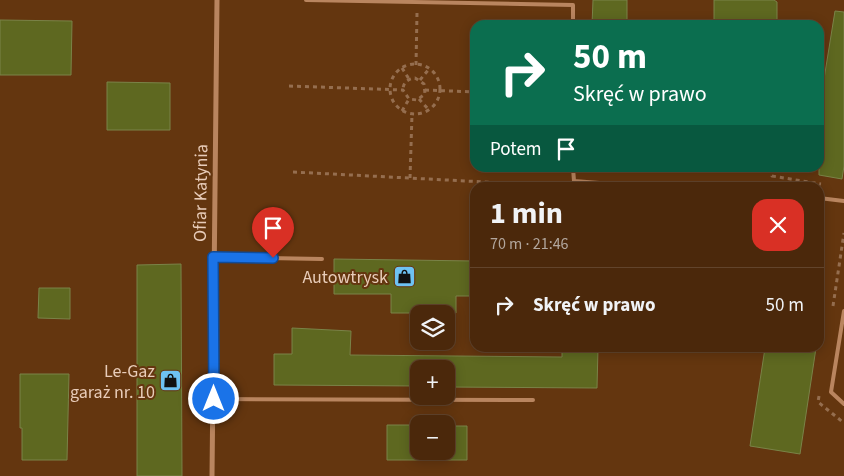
<!DOCTYPE html>
<html lang="pl">
<head>
<meta charset="utf-8">
<style>
	:root { --surface:#4b280b; --page:#553419; --text:#f1f3f6; --muted:#b2a69d; --line:#62442c }
	body { margin:0; font-family:"Source Sans 3",sans-serif; background:var(--page); color:var(--text); height:100vh; display:flex; flex-direction:column; font-size:19px; white-space:nowrap }
	* { box-sizing:border-box; margin:0 }
	p { font-size:16px; color:var(--muted) }
	.icon { flex:none; width:28px; height:28px; fill:none; stroke:currentColor; stroke-width:2; stroke-linecap:round; stroke-linejoin:round }
	.map { position:relative; flex:1; overflow:hidden }
	.side { position:absolute; left:470px; top:182px; width:354px; height:170px; display:flex; flex-direction:column; background:var(--surface); border-radius:15px; box-shadow:0 2px 12px #0003,0 0 0 1px var(--line) }
	.side>* { flex:none }
	.banner { position:absolute; left:470px; top:20px; width:354px; height:152px; border-radius:15px; box-shadow:0 2px 12px #0003,0 0 0 1px var(--line); background:#0b6e4f; color:#fff; overflow:hidden }
	.tools { position:absolute; left:410px; top:305px; display:grid; gap:10px }
	.tools a { display:grid; place-items:center; width:45px; height:45px; border-radius:10px; background:var(--surface); box-shadow:0 2px 12px #0003,0 0 0 1px var(--line); font-size:25px }
	.pin { position:absolute; display:grid; place-items:center; width:42px; height:42px; color:#fff; margin:-51px -21px; border-radius:50% 50% 50% 0; rotate:-45deg; box-shadow:0 0 5px #0007 }
	.pin .icon { rotate:45deg }
	.me { position:absolute; width:55px; margin:-28px; rotate:0deg; stroke-linejoin:round; filter:drop-shadow(0 0 4px #0008) }
	.turn { display:flex; align-items:center; gap:18px; height:105px; padding:0 20px; font-size:22px }
	.turn .icon { width:65px; height:65px; stroke-width:2.5 }
	.turn b { display:block; font-size:35px; line-height:42px }
	.then { display:flex; align-items:center; height:48px; padding:0 20px; background:#0003; gap:10px; font-size:19px }
	.round { display:grid; place-items:center; flex:none; width:52px; height:52px; border-radius:15px; background:var(--page) }
	.overview { display:flex; align-items:center; justify-content:space-between; height:85px; padding:0 20px }
	h1 { font-size:30px; font-weight:700; line-height:38px }
	ul { padding:0; list-style:none }
	li { display:flex; align-items:center; gap:15px; height:75px; padding:0 20px; border-top:1px solid var(--line) }
	li div { flex:1 }
	li b { display:block; font-size:19px }
	li em { font-style:normal }
	.map>svg:first-child { display:block }
	.building { fill:#5e6820; stroke:#7a8348 }
	.lines { fill:none; stroke-linecap:round; stroke-linejoin:round }
	.path { stroke:#956e4f; stroke-width:3; stroke-dasharray:4 4; stroke-linecap:butt }
	.lane { stroke:#b9855f; stroke-width:4 }
	.street { stroke:#b9855f; stroke-width:5 }
	.route-casing { stroke:#114b97; stroke-width:12 }
	.route { stroke:#1a73e8; stroke-width:9 }
	.labels { text-anchor:middle; dominant-baseline:central; stroke-width:4; stroke-linejoin:round; paint-order:stroke }
	.street-label { font-size:18px; fill:#e8ccb9; stroke:#64360f }
	.poi-label { font-size:18px; fill:#e8ccb9; stroke:#64360f; text-anchor:end }
</style>
</head>
<body>
<div class="map">
<svg width="844" height="476" viewBox="0 0 844 476">
	<rect width="100%" height="100%" fill="#64360f"/>
	<g class="building">
		<polygon points="593,0 627,0 627,25 592,25"/>
		<polygon points="714,0 774,0 777,2 777,25 714,25"/>
		<polygon points="835,11 844,12 844,166 842,179 819,175 819,110"/>
		<polygon points="0,20 72,21 71,75 0,75"/>
		<polygon points="107,82 170,83 170,130 107,130"/>
		<polygon points="334,259 475,261 475,296 456,296 456,313 391,313 391,294 334,294"/>
		<polygon points="181,264 182,476 137,476 137,265"/>
		<polygon points="39,288 70,288 70,319 38,318"/>
		<polygon points="292,328 351,331 350,355 562,357 562,348 598,348 597,388 446,387 446,369 419,369 419,386 274,385 274,354 292,354"/>
		<polygon points="765,348 816,348 800,454 750,446"/>
		<polygon points="20,374 69,374 67,460 22,460 22,428 20,428"/>
		<polygon points="387,425 419,425 419,451 446,451 446,426 467,426 467,460 387,460"/>
	</g>
	<g class="lines">
		<g class="path">
			<circle cx="415" cy="89" r="25"/>
			<polyline points="416,65 417,13"/>
			<polyline points="402,68 409,79"/>
			<polyline points="420,80 429,69"/>
			<path d="M289 86 403 90 409 99 417 100 425 94 424 84 415 78C408 79 403 82 403 90"/>
			<polyline points="425,90 475,92"/>
			<polyline points="419,99 429,110"/>
			<polyline points="402,111 409,99"/>
			<polyline points="773,168 772,176 821,184"/>
			<polyline points="293,172 562,186"/>
			<polyline points="410,178 412,114"/>
			<polyline points="833,306 844,233"/>
			<polyline points="819,396 818,402 844,423"/>
		</g>
		<g class="lane">
			<polyline points="306,0 573,5 573,25"/>
			<polyline points="573,168 574,181 662,188"/>
			<polyline points="819,198 844,201"/>
			<polyline points="213,257 322,259"/>
			<polyline points="844,311 831,392 844,404"/>
			<polyline points="214,399 533,400"/>
		</g>
		<polyline class="street" points="212,476 217,0"/>
	</g>
	<g class="lines">
		<defs>
			<polyline id="route" points="214,399 213,257 273,258"/>
		</defs>
		<use href="#route" class="route-casing"/>
		<use href="#route" class="route"/>
	</g>
	<defs>
		<symbol id="shop-square" viewBox="-11 -11 22 22"><rect x="-9" y="-9" width="18" height="18" rx="4" fill="#6ec2f3" stroke="#64360f"/><path d="M-5-2.5h2.3a2.7 3.5 0 0 1 5.4 0H5L5.5 6h-11ZM-1.5-2.5h3a1.5 2.3 0 0 0-3 0Z" fill="#111"/></symbol>
	</defs>
	<g fill-rule="evenodd">
		<use href="#shop-square" x="392" y="264" width="25" height="25"/>
		<use href="#shop-square" x="158" y="368" width="25" height="25"/>
	</g>
	<g class="labels">
		<g class="street-label">
			<text transform="translate(201 193) rotate(-89)">Ofiar Katynia</text>
		</g>
		<g class="poi-label">
			<text x="388" y="277">Autowtrysk</text>
			<text x="155" y="371">Le-Gaz<tspan x="155" dy="21">garaż nr. 10</tspan></text>
		</g>
	</g>
</svg>
<div class="tools">
<a><svg class="icon" aria-label="layers" viewBox="0 0 24 24"><path d="M12 4l9 5-9 5-9-5zM3 14l9 5 9-5"/></svg></a>
<a>+</a>
<a>−</a>
</div>
<div class="pin" style="left:273px;top:258px;background:#d93025"><svg class="icon" aria-label="arrive" viewBox="0 0 24 24"><path d="M6 21V4h12l-3 4 3 4H6"/></svg></div>
<svg class="me" style="left:214px;top:399px" viewBox="-20 -20 40 40"><circle r="17" fill="#1a73e8" stroke="#fff" stroke-width="3"/><path d="M0-11L8 9 0 5-8 9z" fill="#fff"/></svg>
<div class="banner">
<div class="turn"><svg class="icon" aria-label="right" viewBox="0 0 24 24"><path d="M7 20v-9h11M14 6l5 5-5 5"/></svg><div><b>50 m</b>Skręć w prawo</div></div>
<div class="then">Potem<svg class="icon" aria-label="arrive" viewBox="0 0 24 24"><path d="M6 21V4h12l-3 4 3 4H6"/></svg></div>
</div>
<section class="side">
<div class="overview"><div><h1>1 min</h1><p>70 m · 21:46</p></div><a class="round" style="background:#d93025;color:#fff"><svg class="icon" aria-label="close" viewBox="0 0 24 24"><path d="M6 6l12 12M18 6L6 18"/></svg></a></div>
<ul>
<li><svg class="icon" aria-label="right" viewBox="0 0 24 24"><path d="M7 20v-9h11M14 6l5 5-5 5"/></svg><div><b>Skręć w prawo</b></div><em>50 m</em></li>
</ul>
</section>
</div>
</body>
</html>
